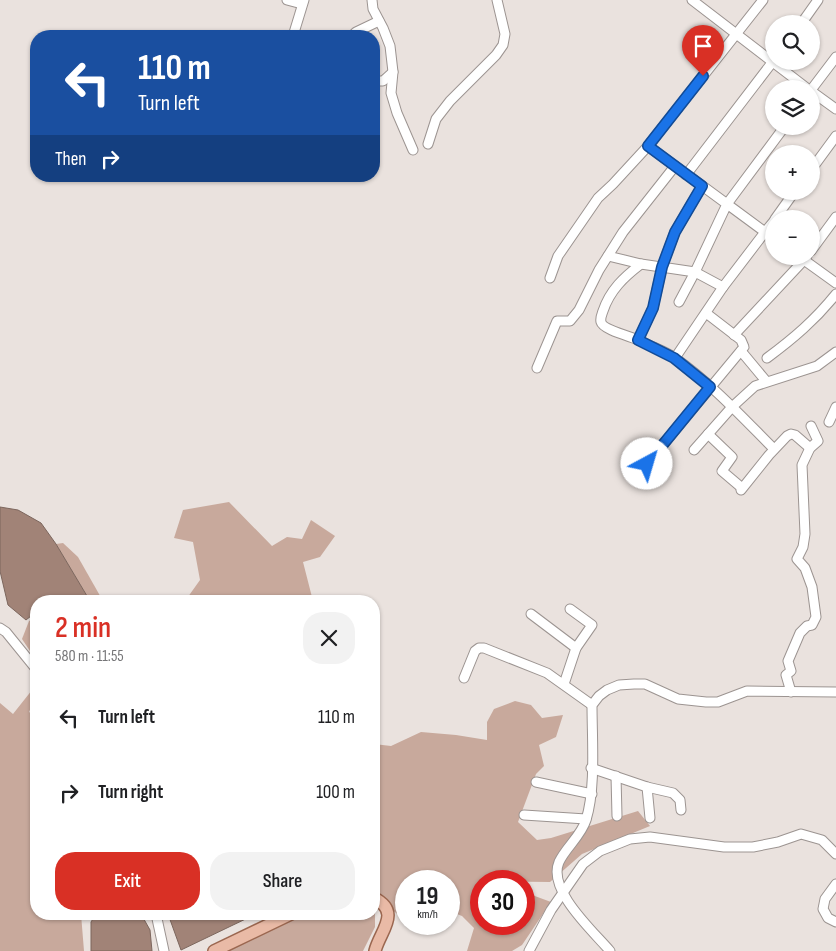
<!DOCTYPE html>
<html lang="en">
<head>
<meta charset="utf-8">
<style>
	:root { --surface:#fff; --page:#f2f2f2; --text:#202124; --muted:#757577; --accent:#d93025 }
	body { margin:0; font-family:"Sofia Sans Condensed",sans-serif; background:var(--page); color:var(--text); height:100vh; display:flex; flex-direction:column; font-size:19px; white-space:nowrap }
	* { box-sizing:border-box; margin:0 }
	p { font-size:16px; color:var(--muted) }
	.icon { flex:none; width:28px; height:28px; fill:none; stroke:currentColor; stroke-width:2; stroke-linecap:round; stroke-linejoin:round }
	.map { position:relative; flex:1; overflow:hidden }
	.panel { position:absolute; left:30px; top:595px; width:350px; height:325px; display:flex; flex-direction:column; background:var(--surface); border-radius:20px; box-shadow:0 1px 4px #0004 }
	.panel>* { flex:none }
	.guide { position:absolute; left:30px; top:30px; width:350px; height:152px; border-radius:20px; box-shadow:0 1px 4px #0004; background:#1a4fa0; color:#fff; overflow:hidden }
	.controls { position:absolute; left:765px; top:15px; display:grid; gap:10px }
	.controls a { display:grid; place-items:center; width:55px; height:55px; border-radius:50%; background:var(--surface); box-shadow:0 1px 4px #0004; font-size:25px }
	.speed { position:absolute; left:395px; top:870px; display:flex; gap:10px; font-size:25px; font-weight:700; text-align:center }
	.speed>* { display:grid; place-content:center; width:65px; height:65px; border-radius:50%; background:var(--surface); box-shadow:0 1px 4px #0004; line-height:1 }
	.speed small { font-size:12px; font-weight:400 }
	.speed .limit { border:8px solid #d22; background:#fff; color:#111 }
	.pin { position:absolute; display:grid; place-items:center; width:42px; height:42px; color:#fff; margin:-51px -21px; border-radius:50% 50% 50% 0; rotate:-45deg; box-shadow:0 0 5px #0007 }
	.pin .icon { rotate:45deg }
	.me { position:absolute; width:55px; margin:-28px; rotate:39deg; stroke-linejoin:round; filter:drop-shadow(0 0 4px #0008) }
	.turn { display:flex; align-items:center; gap:18px; height:105px; padding:0 25px; font-size:22px }
	.turn .icon { width:65px; height:65px; stroke-width:2.5 }
	.turn b { display:block; font-size:35px; line-height:42px }
	.then { display:flex; align-items:center; height:48px; padding:0 25px; background:#0003; gap:10px; font-size:19px }
	.round { display:grid; place-items:center; flex:none; width:52px; height:52px; border-radius:20px; background:var(--page) }
	.summary { display:flex; align-items:center; justify-content:space-between; height:85px; padding:0 25px }
	h1 { font-size:30px; font-weight:600; line-height:38px; color:var(--accent) }
	.primary-button { display:flex; gap:10px; margin-top:auto; padding:10px 25px }
	.primary-button a { flex:1; height:58px; border-radius:20px; background:var(--accent); color:#fff; font-size:20px; font-weight:600; line-height:58px; text-align:center }
	.primary-button a+a { background:var(--page); color:var(--text) }
	ul { padding:0; list-style:none }
	li { display:flex; align-items:center; gap:15px; height:75px; padding:0 25px }
	li div { flex:1 }
	li b { display:block; font-size:19px }
	li em { font-style:normal }
	.map>svg:first-child { display:block }
	.forest { fill:#c8a99c }
	.water { fill:#a18377; stroke:#7c665d }
	.lines { fill:none; stroke-linecap:round; stroke-linejoin:round }
	.minor-casing { stroke:#9c9491; stroke-width:11 }
	.major-casing { stroke:#9b6750; stroke-width:14 }
	.minor { stroke:#fff; stroke-width:9 }
	.major { stroke:#e9baa6; stroke-width:11 }
	.route-casing { stroke:#114b97; stroke-width:12 }
	.route { stroke:#1a73e8; stroke-width:9 }
</style>
</head>
<body>
<div class="map">
<svg width="836" height="951" viewBox="0 0 836 951">
	<rect width="100%" height="100%" fill="#eae2de"/>
	<g class="forest">
		<polygon points="229,502 272,546 287,537 302,539 311,520 335,536 320,557 303,562 313,601 185,601 200,580 193,542 174,538 183,510"/>
		<polygon points="63,543 78,557 103,601 90,601 56,544"/>
		<polygon points="36,618 36,660 22,639 29,621"/>
		<polygon points="36,685 36,707 29,711 36,726 36,914 81,914 84,951 0,951 0,703 13,714"/>
		<polygon points="515,701 531,705 542,718 563,715 556,737 539,745 544,766 536,774 518,822 537,840 551,838 638,811 650,826 582,854 550,882 481,881 481,924 524,924 524,892 551,902 522,945 512,951 467,951 474,928 462,916 449,911 449,881 406,881 406,921 374,895 374,744 391,746 421,732 456,735 487,740 487,722 494,709"/>
		<polygon points="374,910 375,912 375,927 363,951 224,951 259,936 295,914 374,914"/>
	</g>
	<g class="water">
		<polygon points="0,507 18,510 41,523 56,544 90,601 36,601 36,612 26,620 8,605 0,571"/>
		<polygon points="96,914 141,914 150,930 152,951 91,951 91,922"/>
		<polygon points="168,914 256,914 181,950"/>
	</g>
	<g class="lines">
		<defs>
			<g id="minor">
				<polyline points="287,0 302,4"/>
				<polyline points="372,0 373,9 383,28 390,46 393,72 391,93 397,113 413,150"/>
				<polyline points="692,0 808,89"/>
				<polyline points="801,24 818,0"/>
				<polyline points="293,36 304,0"/>
				<polyline points="352,36 356,32 379,21"/>
				<polyline points="374,81 383,81 393,72"/>
				<polyline points="811,90 836,57"/>
				<polyline points="811,91 836,109"/>
				<polyline points="428,144 436,119 450,101 496,55 503,45 505,34 497,0"/>
				<polyline points="648,146 727,204 695,272 679,302"/>
				<polyline points="811,170 836,136"/>
				<polyline points="686,175 774,60"/>
				<polyline points="775,219 795,191"/>
				<polyline points="774,221 765,232 774,238"/>
				<polyline points="811,251 836,217"/>
				<polyline points="608,256 641,264 695,272 723,287"/>
				<polyline points="807,256 804,260 836,283"/>
				<path d="M641 264C624 277 610 290 603 311 602 314 600 318 601 322 603 330 633 337 641 341 652 347 665 351 675 358 712 384 743 418 774 449"/>
				<polyline points="550,278 558,256 598,198 613,184 648,146 763,0"/>
				<polyline points="734,335 804,260 799,256"/>
				<polyline points="638,340 653,308 662,267 675,232 702,186"/>
				<polyline points="741,351 766,381"/>
				<polyline points="675,358 723,287 765,232 727,204 785,126"/>
				<path d="M767 358C794 338 815 320 836 294"/>
				<polyline points="537,368 557,321 570,321 579,310 599,270 623,232 675,166"/>
				<polyline points="829,422 836,407"/>
				<polyline points="708,434 732,457 722,471 742,488"/>
				<polyline points="694,450 732,407 755,386 817,366 836,352"/>
				<polyline points="647,464 744,347 741,340 706,313"/>
				<polyline points="741,490 769,455 787,436 791,434 795,435 810,448"/>
				<polyline points="531,614 576,648"/>
				<polyline points="0,628 6,632 36,669"/>
				<polyline points="464,678 475,651 479,648 484,648 547,673 592,705"/>
				<polyline points="564,684 576,648 592,625 570,609"/>
				<polyline points="791,692 786,675 791,671 788,661 800,633 807,626 812,625 816,617 812,587 805,568 797,559 803,547 805,534 802,465 810,448 818,441 811,426"/>
				<polyline points="591,768 647,787 673,793 680,800 681,810"/>
				<polyline points="616,776 617,816"/>
				<polyline points="536,782 592,794"/>
				<polyline points="647,787 650,818"/>
				<polyline points="524,815 586,819"/>
				<polyline points="836,884 825,899 823,909 828,918 836,922"/>
				<polyline points="156,914 164,951"/>
				<polyline points="529,951 551,910 583,864 600,851 630,839 650,837 724,847 753,847 778,842 801,834 822,840 836,854"/>
				<path d="M610 951C593 931 547 890 559 862 566 847 581 836 586 820 596 788 592 740 592 705L599 696 607 690 619 685 634 684H645L678 699 706 702H718L747 691 836 692"/>
			</g>
			<g id="major">
				<path d="M374 898C402 912 380 931 375 951"/>
				<polyline points="214,951 291,914"/>
			</g>
		</defs>
		<use href="#minor" class="minor-casing"/>
		<use href="#major" class="major-casing"/>
		<use href="#minor" class="minor"/>
		<use href="#major" class="major"/>
	</g>
	<g class="lines">
		<defs>
			<polyline id="route" points="647,464 710,387 674,358 638,340 653,308 662,267 675,232 702,186 648,146 703,76"/>
		</defs>
		<use href="#route" class="route-casing"/>
		<use href="#route" class="route"/>
	</g>
</svg>
<div class="controls">
<a><svg class="icon" aria-label="search" viewBox="0 0 24 24"><circle cx="10" cy="10" r="6"/><path d="M15 15l6 6"/></svg></a>
<a><svg class="icon" aria-label="layers" viewBox="0 0 24 24"><path d="M12 4l9 5-9 5-9-5zM3 14l9 5 9-5"/></svg></a>
<a>+</a>
<a>−</a>
</div>
<div class="speed"><div>19<small>km/h</small></div><div class="limit">30</div></div>
<div class="pin" style="left:703px;top:76px;background:#d93025"><svg class="icon" aria-label="arrive" viewBox="0 0 24 24"><path d="M6 21V4h12l-3 4 3 4H6"/></svg></div>
<svg class="me" style="left:647px;top:464px" viewBox="-20 -20 40 40"><circle r="19" fill="#fff"/><path d="M0-13L10 11 0 6-10 11z" fill="#1a73e8"/></svg>
<div class="guide">
<div class="turn"><svg class="icon" aria-label="left" viewBox="0 0 24 24"><path d="M17 20v-9H6M10 6l-5 5 5 5"/></svg><div><b>110 m</b>Turn left</div></div>
<div class="then">Then<svg class="icon" aria-label="right" viewBox="0 0 24 24"><path d="M7 20v-9h11M14 6l5 5-5 5"/></svg></div>
</div>
<section class="panel">
<div class="summary"><div><h1>2 min</h1><p>580 m · 11:55</p></div><a class="round"><svg class="icon" aria-label="close" viewBox="0 0 24 24"><path d="M6 6l12 12M18 6L6 18"/></svg></a></div>
<ul>
<li><svg class="icon" aria-label="left" viewBox="0 0 24 24"><path d="M17 20v-9H6M10 6l-5 5 5 5"/></svg><div><b>Turn left</b></div><em>110 m</em></li>
<li><svg class="icon" aria-label="right" viewBox="0 0 24 24"><path d="M7 20v-9h11M14 6l5 5-5 5"/></svg><div><b>Turn right</b></div><em>100 m</em></li>
</ul>
<div class="primary-button"><a>Exit</a><a>Share</a></div>
</section>
</div>
</body>
</html>
